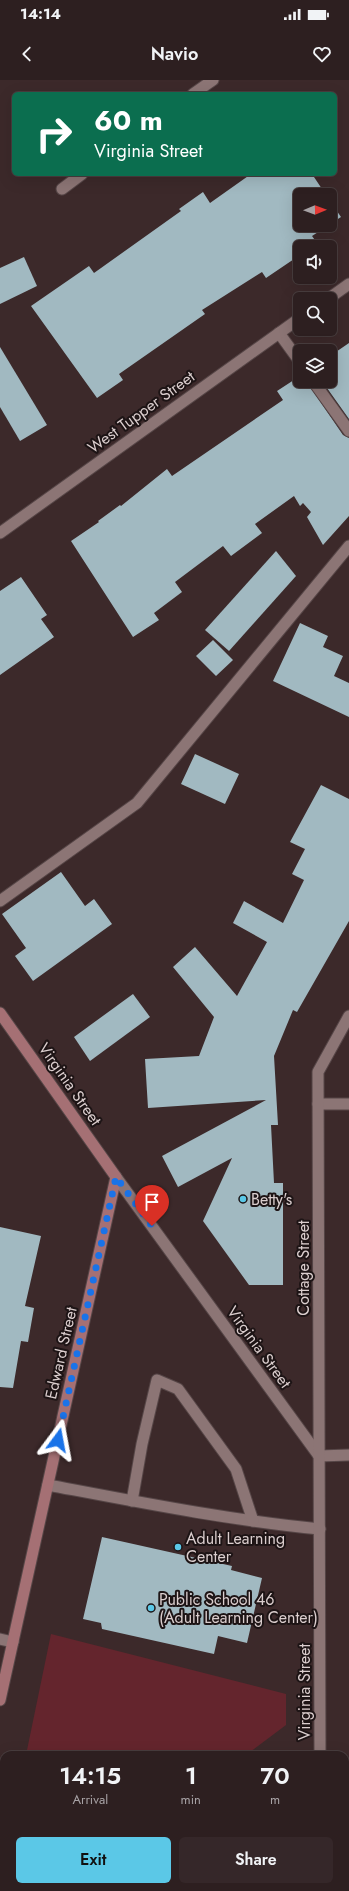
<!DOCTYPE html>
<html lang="en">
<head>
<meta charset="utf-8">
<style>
	:root { --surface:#2d1f20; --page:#352729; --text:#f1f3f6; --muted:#a7a2a5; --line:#483d3e; --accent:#5bc8e7 }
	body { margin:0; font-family:Jost,sans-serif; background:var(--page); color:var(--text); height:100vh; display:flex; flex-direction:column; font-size:15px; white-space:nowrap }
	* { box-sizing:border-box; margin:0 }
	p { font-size:13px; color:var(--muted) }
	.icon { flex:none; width:22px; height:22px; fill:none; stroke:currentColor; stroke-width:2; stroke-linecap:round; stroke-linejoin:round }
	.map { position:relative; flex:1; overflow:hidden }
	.side { position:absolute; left:0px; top:1671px; width:349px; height:140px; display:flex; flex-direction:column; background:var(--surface); border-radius:12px 12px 0 0; box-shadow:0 4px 16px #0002,0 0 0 1px var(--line) }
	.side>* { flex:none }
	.guide { position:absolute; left:12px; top:12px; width:325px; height:84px; border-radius:6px; box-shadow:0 4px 16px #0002,0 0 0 1px var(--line); background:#0b6e4f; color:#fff; overflow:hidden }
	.needle { width:26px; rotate:89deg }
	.controls { position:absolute; left:293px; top:108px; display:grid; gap:8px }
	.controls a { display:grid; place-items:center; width:44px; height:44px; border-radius:6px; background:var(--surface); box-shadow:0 4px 16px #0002,0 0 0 1px var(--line); font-size:20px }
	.pin { position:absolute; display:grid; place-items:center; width:34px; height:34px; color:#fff; margin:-41px -17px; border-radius:50% 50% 50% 0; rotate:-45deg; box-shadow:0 0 4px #0007 }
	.pin .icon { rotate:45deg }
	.me { position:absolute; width:44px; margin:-22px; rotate:13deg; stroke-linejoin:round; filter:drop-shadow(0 0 3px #0008) }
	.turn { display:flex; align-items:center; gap:14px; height:84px; padding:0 16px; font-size:18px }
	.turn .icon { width:52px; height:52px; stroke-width:2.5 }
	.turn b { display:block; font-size:28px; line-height:34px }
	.eta { display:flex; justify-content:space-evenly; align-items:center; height:68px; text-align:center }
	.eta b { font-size:24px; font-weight:600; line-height:28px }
	.button { display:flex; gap:8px; margin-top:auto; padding:8px 16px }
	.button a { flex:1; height:46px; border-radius:6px; background:var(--accent); color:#111; font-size:16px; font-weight:600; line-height:46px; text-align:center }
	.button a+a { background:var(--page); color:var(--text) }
	.status { display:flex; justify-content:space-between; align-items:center; height:28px; padding:0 20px; background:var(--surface); direction:ltr }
	.status svg { height:11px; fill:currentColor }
	header { display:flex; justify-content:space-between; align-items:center; height:52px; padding:0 16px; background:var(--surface); font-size:18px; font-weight:600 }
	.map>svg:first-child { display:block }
	.green { fill:#64252d }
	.building { fill:#a1b9c1 }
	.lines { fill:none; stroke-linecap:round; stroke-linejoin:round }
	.service-casing { stroke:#564647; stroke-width:13 }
	.minor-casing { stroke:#564647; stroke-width:13 }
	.tertiary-casing { stroke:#564647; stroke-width:13 }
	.secondary-casing { stroke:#564647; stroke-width:13 }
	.service { stroke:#8c7575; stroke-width:11 }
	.minor { stroke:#8c7575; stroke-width:11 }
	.tertiary { stroke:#8c7575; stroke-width:11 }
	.secondary { stroke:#a57074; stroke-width:11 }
	.route { stroke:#1a73e8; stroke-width:7; stroke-dasharray:0 12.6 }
	.poi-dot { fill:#5bc8e7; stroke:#1d1415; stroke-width:1.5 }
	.labels { text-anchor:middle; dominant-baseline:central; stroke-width:4; stroke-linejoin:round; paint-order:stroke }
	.street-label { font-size:16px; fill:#dbcece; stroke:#1d1415 }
	.poi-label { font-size:16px; fill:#dbcece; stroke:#1d1415; text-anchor:start }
</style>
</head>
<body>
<div class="status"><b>14:14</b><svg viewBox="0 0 49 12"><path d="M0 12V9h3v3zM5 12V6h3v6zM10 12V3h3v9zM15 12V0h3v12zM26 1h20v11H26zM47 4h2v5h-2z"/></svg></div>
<header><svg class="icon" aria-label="back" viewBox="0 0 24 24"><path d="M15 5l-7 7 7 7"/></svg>Navio<svg class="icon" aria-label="heart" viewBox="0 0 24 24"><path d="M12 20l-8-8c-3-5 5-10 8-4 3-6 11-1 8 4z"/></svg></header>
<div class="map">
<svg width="349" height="1811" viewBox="0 0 349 1811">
	<rect width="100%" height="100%" fill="#3c292a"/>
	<g class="green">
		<polygon points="51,1554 286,1614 286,1645 246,1675 26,1675"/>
		<polygon points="4,1785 4,1807 74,1807 68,1811 0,1811"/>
	</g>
	<g class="building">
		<polygon points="251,94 312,94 326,115 300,115 300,145 329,145 312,156 317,163 311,167 300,167 300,175 266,198 262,192 202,230 205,234 119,294 123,300 97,318 31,226 89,186 94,193 181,131 179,129 203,112 210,123"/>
		<polygon points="330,121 341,137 330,144"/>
		<polygon points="24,177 37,206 0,224 0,188"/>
		<polygon points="349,263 349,339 322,301 330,301 330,276"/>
		<polygon points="0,267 47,345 20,361 0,327"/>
		<polygon points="300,296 300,301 306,301 343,355 349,358 349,436 323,465 307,437 311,432 303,423 300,426 294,416 255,444 262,453 231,476 223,466 175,502 182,512 154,533 159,540 133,557 71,461 99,442 98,441 120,425 121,426 167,389 172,396 283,320 277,311"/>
		<polygon points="276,471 296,496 229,571 205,550"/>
		<polygon points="21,497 47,535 41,539 54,557 0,595 0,511"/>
		<polygon points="300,543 328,556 323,567 343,576 334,596 349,603 349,637 273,601"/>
		<polygon points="213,560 233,580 216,596 196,576"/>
		<polygon points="195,674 239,694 225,724 181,704"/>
		<polygon points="321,705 349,719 349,841 297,932 293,930 274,976 278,1045 271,1045 274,1103 283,1103 283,1205 249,1205 203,1141 232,1078 178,1107 162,1076 266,1020 148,1028 145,979 199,976 214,937 173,887 195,867 237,916 267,862 233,843 244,821 283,843 304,800 292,794 305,769 290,762"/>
		<polygon points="61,792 85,826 94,819 112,844 33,901 15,876 26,868 2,834"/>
		<polygon points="133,914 150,937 90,981 74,957"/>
		<polygon points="0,1147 41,1156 25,1226 34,1228 28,1262 21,1261 13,1308 0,1307"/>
		<polygon points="102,1457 232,1486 231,1490 262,1498 247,1563 218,1556 214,1574 102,1549 101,1543 83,1539"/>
	</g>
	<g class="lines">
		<defs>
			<g id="service">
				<polyline points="193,14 213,0"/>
				<polyline points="62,109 82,94"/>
				<polyline points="279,253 300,282"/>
				<polyline points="313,301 349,351"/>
				<polyline points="0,821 137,723 349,466"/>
				<path d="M48 1405C138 1422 228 1440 320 1449"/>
				<polyline points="132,1421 142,1364 157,1300 178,1309 236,1389 253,1441"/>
				<polyline points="0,1559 13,1562"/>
			</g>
			<g id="minor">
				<polyline points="328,219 349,204"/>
				<polyline points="0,453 300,238"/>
				<polyline points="318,1024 349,1024"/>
				<polyline points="116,1097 319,1376"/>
				<polyline points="319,1376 349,1375"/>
				<polyline points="320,1675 318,992 349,936"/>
				<polyline points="321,1807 321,1811"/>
			</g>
			<g id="tertiary">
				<polyline points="345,1692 349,1692"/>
				<polyline points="139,1811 143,1807"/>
			</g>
			<polyline id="secondary" points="0,933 116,1097 0,1620"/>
		</defs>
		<use href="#service" class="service-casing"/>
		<use href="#minor" class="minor-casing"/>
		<use href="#tertiary" class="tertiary-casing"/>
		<use href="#secondary" class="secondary-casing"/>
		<use href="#service" class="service"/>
		<use href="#minor" class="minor"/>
		<use href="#tertiary" class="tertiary"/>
		<use href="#secondary" class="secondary"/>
	</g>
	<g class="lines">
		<polyline class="route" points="58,1360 116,1097 152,1146"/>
	</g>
	<g class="poi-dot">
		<circle cx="243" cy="1119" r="4"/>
		<circle cx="178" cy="1467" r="4"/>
		<circle cx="151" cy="1528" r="4"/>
	</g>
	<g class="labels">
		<g class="street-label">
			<text transform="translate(141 332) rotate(-36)">West Tupper Street</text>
			<text transform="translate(70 1004) rotate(55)">Virginia Street</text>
			<text transform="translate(303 1188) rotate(-90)">Cottage Street</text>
			<text transform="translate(259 1267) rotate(54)">Virginia Street</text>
			<text transform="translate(61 1273) rotate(-77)">Edward Street</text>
			<text transform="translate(304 1612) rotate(-90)">Virginia Street</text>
		</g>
		<g class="poi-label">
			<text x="251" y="1119">Betty's</text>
			<text x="186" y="1458">Adult Learning<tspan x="186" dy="18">Center</tspan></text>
			<text x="159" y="1519">Public School 46<tspan x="159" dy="18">(Adult Learning Center)</tspan></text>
		</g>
	</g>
</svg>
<div class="controls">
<a><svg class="needle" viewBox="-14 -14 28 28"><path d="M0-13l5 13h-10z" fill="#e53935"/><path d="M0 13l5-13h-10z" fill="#a7a2a5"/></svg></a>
<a><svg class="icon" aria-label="sound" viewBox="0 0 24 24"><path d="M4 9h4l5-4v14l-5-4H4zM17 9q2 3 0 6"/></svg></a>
<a><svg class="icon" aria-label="search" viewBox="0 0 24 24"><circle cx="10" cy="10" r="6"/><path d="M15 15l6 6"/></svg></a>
<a><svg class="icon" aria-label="layers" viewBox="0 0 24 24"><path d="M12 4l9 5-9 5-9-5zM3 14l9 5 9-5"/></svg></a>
</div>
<div class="pin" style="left:152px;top:1146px;background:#d93025"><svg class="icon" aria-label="arrive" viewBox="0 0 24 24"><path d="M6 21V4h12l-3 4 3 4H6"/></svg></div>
<svg class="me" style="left:58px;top:1360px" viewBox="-20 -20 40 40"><path d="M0-17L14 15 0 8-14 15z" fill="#1a73e8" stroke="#fff" stroke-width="4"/></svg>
<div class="guide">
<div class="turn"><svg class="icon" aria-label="right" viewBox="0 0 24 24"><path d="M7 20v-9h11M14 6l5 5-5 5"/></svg><div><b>60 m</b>Virginia Street</div></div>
</div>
<section class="side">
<div class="eta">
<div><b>14:15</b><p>Arrival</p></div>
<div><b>1</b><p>min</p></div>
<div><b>70</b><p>m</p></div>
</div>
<div class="button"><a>Exit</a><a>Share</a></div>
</section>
</div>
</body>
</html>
